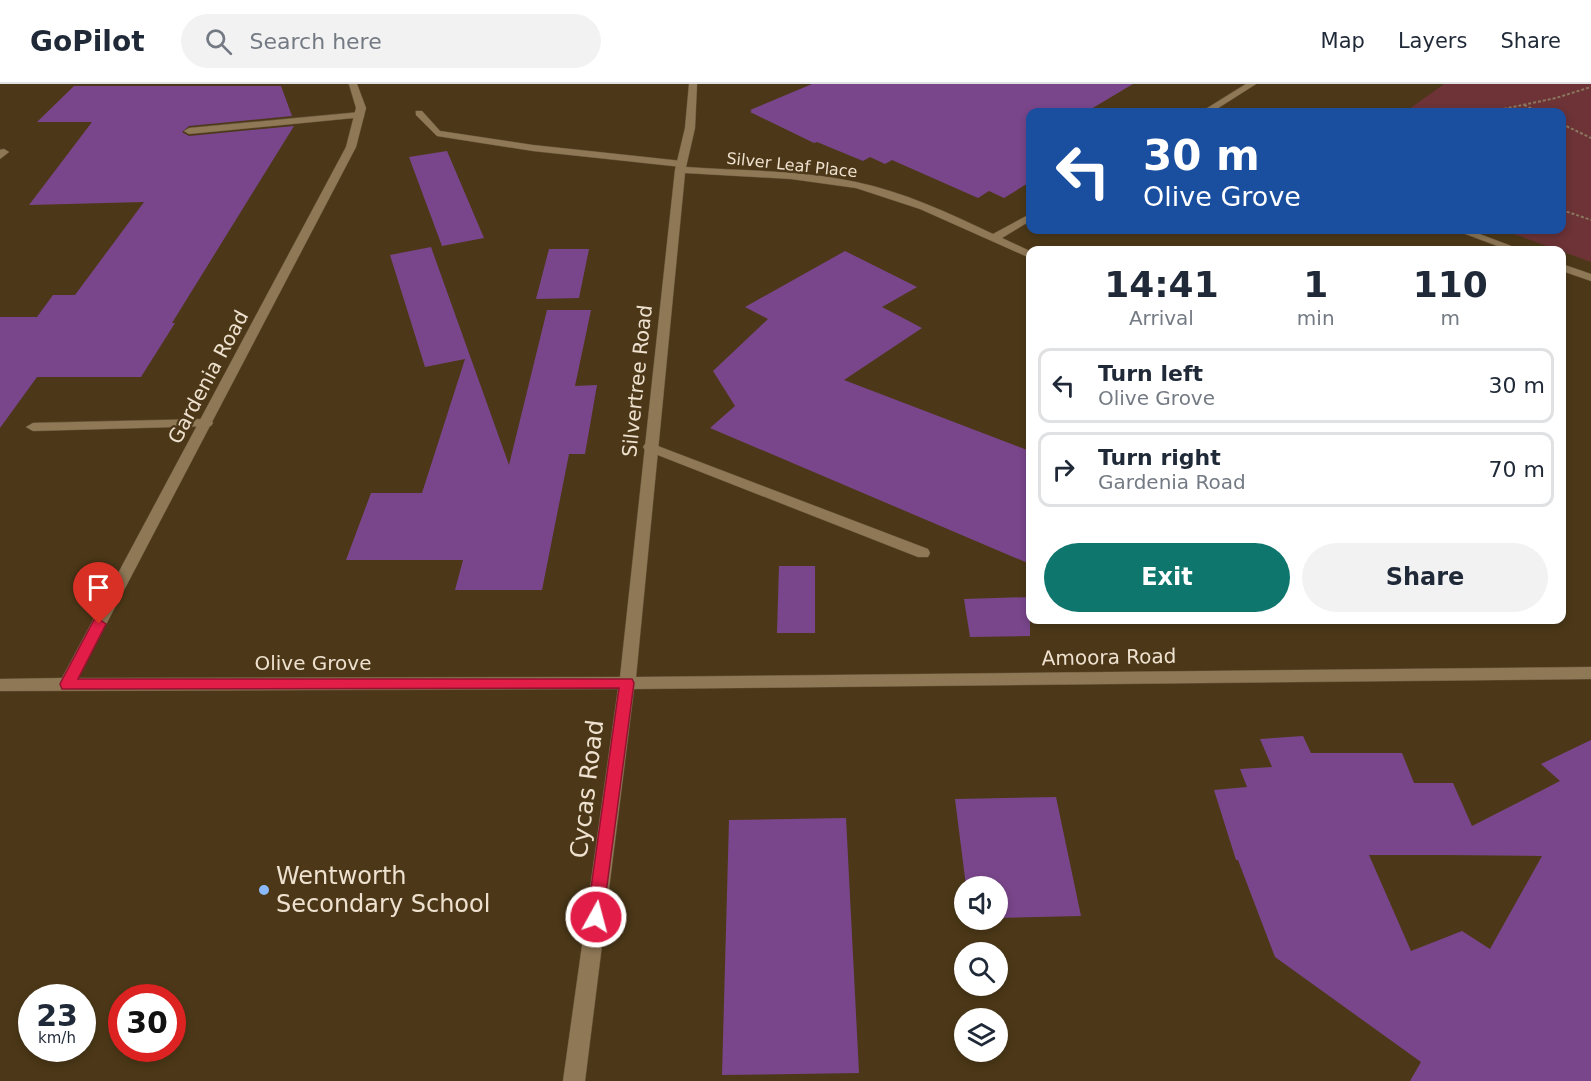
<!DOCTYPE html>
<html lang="en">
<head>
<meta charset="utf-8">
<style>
	:root { --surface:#fff; --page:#f2f2f3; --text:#1f2937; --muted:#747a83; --line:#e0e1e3; --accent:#0f766e }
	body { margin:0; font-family:"DejaVu Sans",sans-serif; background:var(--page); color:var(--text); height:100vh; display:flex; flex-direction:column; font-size:22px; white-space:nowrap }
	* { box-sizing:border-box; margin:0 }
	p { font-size:20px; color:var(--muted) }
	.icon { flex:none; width:33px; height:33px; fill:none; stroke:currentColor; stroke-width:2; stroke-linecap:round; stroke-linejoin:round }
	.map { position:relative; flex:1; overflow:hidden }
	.side { position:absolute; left:1026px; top:162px; width:540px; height:378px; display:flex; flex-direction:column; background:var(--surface); border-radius:12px; box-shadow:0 3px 9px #0003 }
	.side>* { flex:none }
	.banner { position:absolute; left:1026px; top:24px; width:540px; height:126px; border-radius:12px; box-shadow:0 3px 9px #0003; background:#1a4fa0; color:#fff; overflow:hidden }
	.buttons { position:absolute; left:954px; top:792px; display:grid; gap:12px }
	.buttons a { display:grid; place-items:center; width:54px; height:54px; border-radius:50%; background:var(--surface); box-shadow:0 3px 9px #0003; font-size:30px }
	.speed { position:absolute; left:18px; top:900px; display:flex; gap:12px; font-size:30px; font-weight:700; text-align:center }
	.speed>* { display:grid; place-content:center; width:78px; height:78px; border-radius:50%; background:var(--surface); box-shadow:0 3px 9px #0003; line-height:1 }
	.speed small { font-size:15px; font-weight:400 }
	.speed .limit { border:9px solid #d22; background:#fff; color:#111 }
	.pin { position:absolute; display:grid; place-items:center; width:51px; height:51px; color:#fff; margin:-62px -26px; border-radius:50% 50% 50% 0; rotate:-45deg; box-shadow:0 0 6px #0007 }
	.pin .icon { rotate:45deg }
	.me { position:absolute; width:66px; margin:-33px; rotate:7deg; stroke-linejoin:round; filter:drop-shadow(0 0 4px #0008) }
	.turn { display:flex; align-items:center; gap:21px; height:126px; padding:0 18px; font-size:27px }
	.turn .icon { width:78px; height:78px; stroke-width:2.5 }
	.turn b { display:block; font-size:42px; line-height:51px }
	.eta { display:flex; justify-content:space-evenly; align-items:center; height:102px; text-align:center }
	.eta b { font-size:36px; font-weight:700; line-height:42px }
	.button { display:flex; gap:12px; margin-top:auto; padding:12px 18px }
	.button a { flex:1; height:69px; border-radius:36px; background:var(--accent); color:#fff; font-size:24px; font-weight:700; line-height:69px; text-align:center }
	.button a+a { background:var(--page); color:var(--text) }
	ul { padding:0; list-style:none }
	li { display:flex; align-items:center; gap:18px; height:75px; margin:0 12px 9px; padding:0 6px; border:3px solid var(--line); border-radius:12px }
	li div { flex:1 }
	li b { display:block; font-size:22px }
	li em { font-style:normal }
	header { display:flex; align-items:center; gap:36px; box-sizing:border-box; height:84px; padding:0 30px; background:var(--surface); border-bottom:2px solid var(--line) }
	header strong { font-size:28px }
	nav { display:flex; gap:33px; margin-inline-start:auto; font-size:21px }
	.search { width:420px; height:54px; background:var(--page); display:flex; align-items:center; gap:15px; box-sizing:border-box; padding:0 21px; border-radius:33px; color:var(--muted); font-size:22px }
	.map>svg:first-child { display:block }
	.green { fill:#6d3337 }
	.building { fill:#79468b; fill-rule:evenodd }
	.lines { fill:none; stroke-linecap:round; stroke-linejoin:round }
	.lane-casing { stroke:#67553a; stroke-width:1 }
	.street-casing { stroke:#67553a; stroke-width:1 }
	.path { stroke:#8b795f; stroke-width:2; stroke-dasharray:3 2; stroke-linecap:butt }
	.lane { fill:#8f7856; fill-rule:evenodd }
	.street { fill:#8f7856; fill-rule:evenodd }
	.route { fill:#e11d48; stroke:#92132f; stroke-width:1.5 }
	.poi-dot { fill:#8abafc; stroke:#4c3818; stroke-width:2 }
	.labels { text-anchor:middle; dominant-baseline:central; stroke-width:4.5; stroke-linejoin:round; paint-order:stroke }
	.far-street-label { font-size:16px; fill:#eee1cf; stroke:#4c3818 }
	.street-label { font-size:20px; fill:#eee1cf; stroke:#4c3818 }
	.near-street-label { font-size:24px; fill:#eee1cf; stroke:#4c3818 }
	.near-poi-label { font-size:24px; fill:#eee1cf; stroke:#4c3818; text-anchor:start }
</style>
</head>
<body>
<header>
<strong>GoPilot</strong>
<div class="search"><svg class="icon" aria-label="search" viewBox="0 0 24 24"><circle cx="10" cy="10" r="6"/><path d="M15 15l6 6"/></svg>Search here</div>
<nav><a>Map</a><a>Layers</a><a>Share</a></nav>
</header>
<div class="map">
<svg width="1591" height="997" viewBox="0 0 1591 997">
	<rect width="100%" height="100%" fill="#4c3818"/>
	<polygon class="green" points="1444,0 1591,0 1591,178 1503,146 1562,146 1562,28 1405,28"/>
	<g class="building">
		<polygon points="812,0 1133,0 1086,28 1030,28 1030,98 1004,114 989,107 978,114 892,76 885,80 870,73 863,77 817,58 814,59 750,28 752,27 750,26"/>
		<polygon points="74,2 281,2 292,32 189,42 182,48 189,52 294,42 172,239 175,239 141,293 37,293 0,344 0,233 37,233 53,211 75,211 144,118 29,121 92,38 37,38"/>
		<polygon points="447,67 484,154 442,162 409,73"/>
		<polygon points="431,163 509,381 547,226 591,226 575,302 597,301 585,370 569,370 542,506 455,506 463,476 346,476 371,409 422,409 465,275 425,283 390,171"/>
		<polygon points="549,165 589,165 579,214 536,215"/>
		<polygon points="845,167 917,203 882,223 922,244 844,296 1030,367 1030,480 710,344 735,322 713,287 768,235 745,223"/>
		<polygon points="779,482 815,482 815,549 777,549"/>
		<polygon points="1030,513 1030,552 970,553 964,515"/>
		<path d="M1303 652 1311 669H1402L1414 699H1453L1472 742 1560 697 1541 680 1591 656V997H1410L1421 978 1275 873 1238 776H1236L1214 706 1247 703 1240 685 1272 683 1260 655ZM1369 771H1445L1542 772 1490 865 1462 847 1411 867Z"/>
		<polygon points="1056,713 1081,832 998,834 998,802 966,802 955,715"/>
		<polygon points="846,734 859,989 722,991 729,736"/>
	</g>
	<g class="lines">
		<defs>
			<g id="lane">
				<polygon points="416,27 422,27 440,47 533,61 682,77 687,80 682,83 533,67 437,52 416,31"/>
				<polygon points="361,28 364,29 364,33 189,50 184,47 189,44"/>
				<polygon points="206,335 211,336 213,339 211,342 33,347 26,343 33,339"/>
				<polygon points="650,359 928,465 930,469 928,473 918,473 645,366 643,363 645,360"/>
			</g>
			<g id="street">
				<path d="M349 0H357L366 24 356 63 78 594 620 593 675 86 685 44 689 0H697L695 44 686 83C742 87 800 86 856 98 904 108 949 129 993 150L1030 130V137L1002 154 1030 167V174L920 125 856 104 791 95 685 89 636 593 1591 583V595L634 605 585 997H563L618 605 0 607V595L62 594 346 63 356 24Z"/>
				<polygon points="1246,0 1256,0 1212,28 1201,28"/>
				<polygon points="4,65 9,68 0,75 0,66"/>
				<polygon points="1455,146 1469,146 1522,166 1508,166"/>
				<polygon points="1562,180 1591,190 1591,197 1562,187"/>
			</g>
		</defs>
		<use href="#lane" class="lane-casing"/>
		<use href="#street" class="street-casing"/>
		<g class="path">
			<polyline points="1524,21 1539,28"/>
			<polyline points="1489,28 1556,14 1591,3"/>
			<polyline points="1562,40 1591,54"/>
			<polyline points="1562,126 1591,136"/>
		</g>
		<use href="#lane" class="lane"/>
		<use href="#street" class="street"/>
	</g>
	<polygon class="route" points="99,535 106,540 78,595 632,595 634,599 602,839 596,841 590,839 587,833 619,604 62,605 60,600 62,596 94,536"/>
	<circle class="poi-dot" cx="264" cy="806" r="6"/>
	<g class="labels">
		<g class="far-street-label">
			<text transform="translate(792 81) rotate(6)">Silver Leaf Place</text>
		</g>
		<g class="street-label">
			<text transform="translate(208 293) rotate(-62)">Gardenia Road</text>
			<text transform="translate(637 297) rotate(-84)">Silvertree Road</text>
			<text transform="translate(1109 573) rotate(-1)">Amoora Road</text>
			<text x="313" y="579">Olive Grove</text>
		</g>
		<g class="near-street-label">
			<text transform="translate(587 705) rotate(-83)">Cycas Road</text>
		</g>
		<g class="near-poi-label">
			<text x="276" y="792">Wentworth<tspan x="276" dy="28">Secondary School</tspan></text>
		</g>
	</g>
</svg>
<div class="buttons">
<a><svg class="icon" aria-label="sound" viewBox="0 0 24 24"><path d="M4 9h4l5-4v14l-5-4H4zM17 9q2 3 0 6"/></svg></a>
<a><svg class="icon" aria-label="search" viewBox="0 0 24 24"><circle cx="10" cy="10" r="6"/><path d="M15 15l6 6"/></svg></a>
<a><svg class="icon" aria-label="layers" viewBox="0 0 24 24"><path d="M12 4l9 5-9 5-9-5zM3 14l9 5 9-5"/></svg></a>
</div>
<div class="speed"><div>23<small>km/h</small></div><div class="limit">30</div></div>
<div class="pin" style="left:99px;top:540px;background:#d93025"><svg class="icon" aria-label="arrive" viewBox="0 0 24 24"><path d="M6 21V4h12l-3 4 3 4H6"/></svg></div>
<svg class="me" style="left:596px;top:833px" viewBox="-20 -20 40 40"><circle r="17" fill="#e11d48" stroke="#fff" stroke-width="3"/><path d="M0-11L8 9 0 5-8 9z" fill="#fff"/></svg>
<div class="banner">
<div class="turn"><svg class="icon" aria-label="left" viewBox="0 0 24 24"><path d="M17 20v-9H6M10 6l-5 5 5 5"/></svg><div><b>30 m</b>Olive Grove</div></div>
</div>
<section class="side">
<div class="eta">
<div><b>14:41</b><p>Arrival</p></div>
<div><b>1</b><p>min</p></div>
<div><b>110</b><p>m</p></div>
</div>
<ul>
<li><svg class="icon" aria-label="left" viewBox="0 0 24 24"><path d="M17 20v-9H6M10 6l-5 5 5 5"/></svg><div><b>Turn left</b><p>Olive Grove</p></div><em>30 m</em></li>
<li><svg class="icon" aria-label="right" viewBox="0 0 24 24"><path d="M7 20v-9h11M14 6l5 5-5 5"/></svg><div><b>Turn right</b><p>Gardenia Road</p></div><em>70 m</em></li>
</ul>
<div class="button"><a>Exit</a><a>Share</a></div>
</section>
</div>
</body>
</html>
